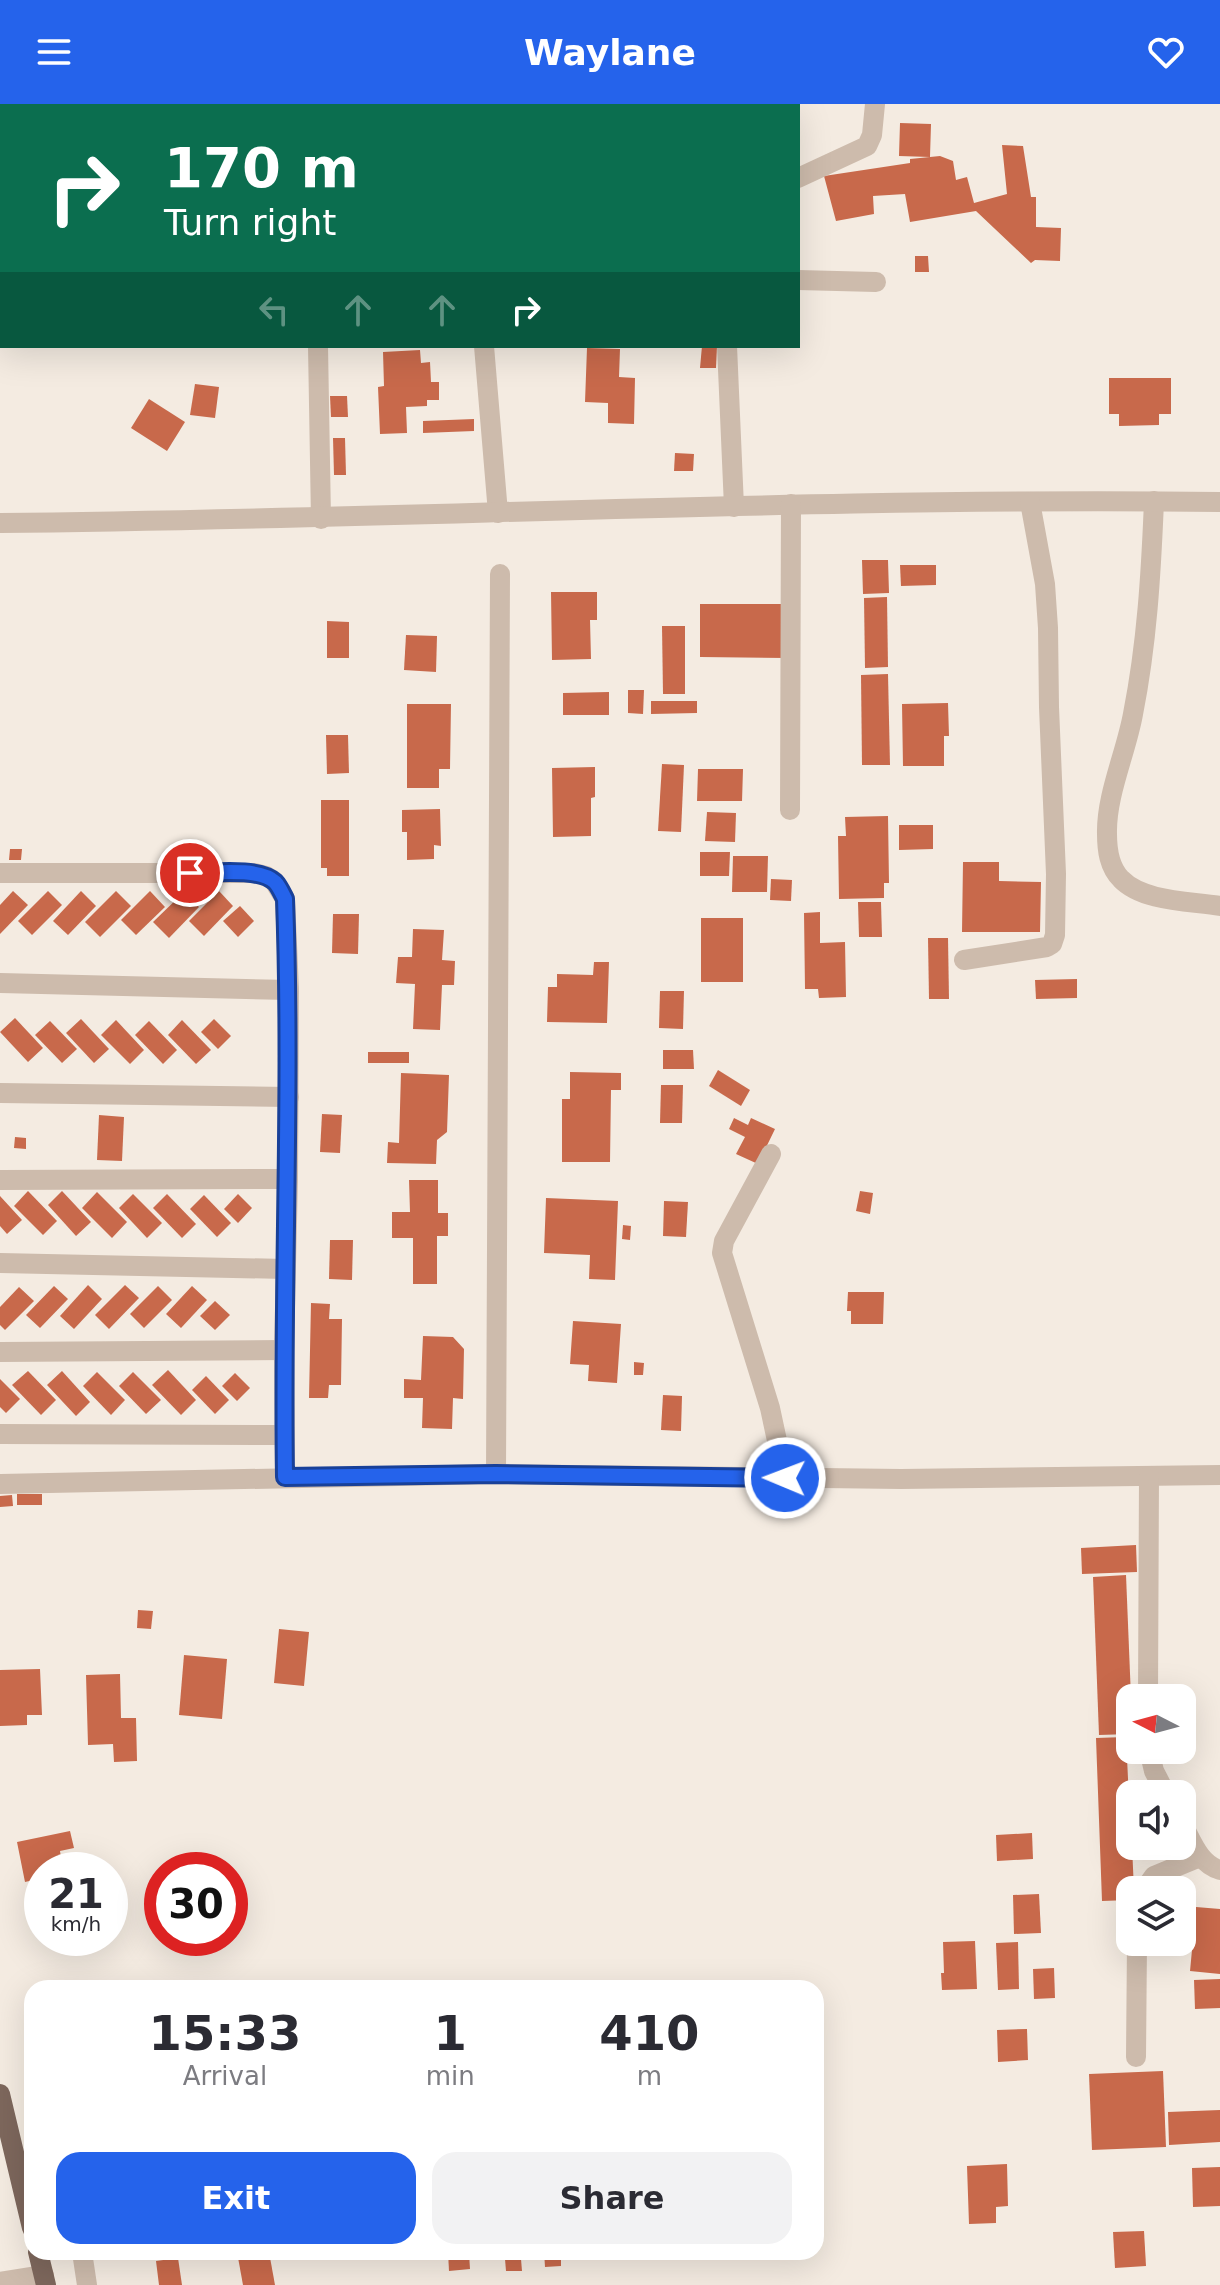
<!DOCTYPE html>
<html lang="en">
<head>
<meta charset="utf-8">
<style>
	:root { --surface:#fff; --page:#f2f2f3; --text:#2b2b33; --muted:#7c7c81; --accent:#2563eb }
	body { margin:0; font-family:"DejaVu Sans",sans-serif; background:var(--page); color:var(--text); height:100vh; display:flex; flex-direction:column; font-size:30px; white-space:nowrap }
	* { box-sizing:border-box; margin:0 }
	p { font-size:26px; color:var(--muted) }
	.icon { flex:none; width:44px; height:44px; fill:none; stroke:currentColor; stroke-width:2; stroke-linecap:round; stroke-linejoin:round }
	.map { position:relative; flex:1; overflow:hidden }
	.sheet { position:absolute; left:24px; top:1876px; width:800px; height:280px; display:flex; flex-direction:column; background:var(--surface); border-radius:24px; box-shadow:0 8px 32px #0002 }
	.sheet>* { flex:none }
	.top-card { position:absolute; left:0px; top:0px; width:800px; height:244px; box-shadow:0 8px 32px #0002; background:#0b6e4f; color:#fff; overflow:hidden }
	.needle { width:52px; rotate:276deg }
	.fabs { position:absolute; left:1116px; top:1580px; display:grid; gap:16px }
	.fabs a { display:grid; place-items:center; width:80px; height:80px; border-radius:16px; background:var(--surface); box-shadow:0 8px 32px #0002; font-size:40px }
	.speed { position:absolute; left:24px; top:1748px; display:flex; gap:16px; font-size:40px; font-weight:700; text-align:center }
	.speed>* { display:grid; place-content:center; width:104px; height:104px; border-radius:50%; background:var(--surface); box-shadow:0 8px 32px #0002; line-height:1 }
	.speed small { font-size:20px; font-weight:400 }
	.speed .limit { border:12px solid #d22; background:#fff; color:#111 }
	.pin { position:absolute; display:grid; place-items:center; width:68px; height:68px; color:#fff; margin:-34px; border:4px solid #fff; border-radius:50%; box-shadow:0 2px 8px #0007 }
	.me { position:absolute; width:88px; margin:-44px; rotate:271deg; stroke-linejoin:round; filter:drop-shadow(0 0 6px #0008) }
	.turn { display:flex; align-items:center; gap:28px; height:168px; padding:0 32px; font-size:36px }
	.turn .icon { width:104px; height:104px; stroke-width:2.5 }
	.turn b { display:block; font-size:56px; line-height:68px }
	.lanes { display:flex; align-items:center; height:76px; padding:0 32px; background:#0003; justify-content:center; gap:40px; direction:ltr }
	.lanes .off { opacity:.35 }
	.eta { display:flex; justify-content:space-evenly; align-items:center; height:136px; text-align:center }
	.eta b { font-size:48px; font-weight:700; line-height:56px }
	.cta { display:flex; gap:16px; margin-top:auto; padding:16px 32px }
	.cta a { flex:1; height:92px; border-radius:24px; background:var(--accent); color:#fff; font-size:32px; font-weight:700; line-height:92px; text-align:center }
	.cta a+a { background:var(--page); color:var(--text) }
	header { display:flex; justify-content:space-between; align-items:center; height:104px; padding:0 32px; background:var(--accent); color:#fff; font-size:36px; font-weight:700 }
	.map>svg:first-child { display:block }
	.building { fill:#c8694b }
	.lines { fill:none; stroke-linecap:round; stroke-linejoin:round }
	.minor { stroke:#cdbbac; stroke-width:20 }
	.major { stroke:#7d675c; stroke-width:20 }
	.route-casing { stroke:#184099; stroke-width:20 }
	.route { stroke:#2563eb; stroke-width:14 }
</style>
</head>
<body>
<header><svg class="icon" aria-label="menu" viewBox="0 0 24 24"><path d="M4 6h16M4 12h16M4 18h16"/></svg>Waylane<svg class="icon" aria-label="heart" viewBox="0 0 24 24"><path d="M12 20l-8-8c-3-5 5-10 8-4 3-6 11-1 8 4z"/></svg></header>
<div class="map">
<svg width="1220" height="2181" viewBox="0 0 1220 2181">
	<rect width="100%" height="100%" fill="#f4ebe1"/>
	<g class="building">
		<polygon points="900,19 931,20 930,53 899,52"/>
		<polygon points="1002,41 1023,42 1031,93 1036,93 1036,123 1061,124 1060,157 1035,156 1031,159 976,107 910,118 905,90 873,92 874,110 836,117 824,72 910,59 910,55 940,52 953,57 956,76 967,73 974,99 1007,90"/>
		<polygon points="915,152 928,152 929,168 915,168"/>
		<polygon points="702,242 717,242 716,264 700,264"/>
		<polygon points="587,244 620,245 619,273 635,274 634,320 608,319 608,299 585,298"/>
		<polygon points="420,246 421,259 430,258 431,278 439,278 439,296 427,296 427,302 406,303 407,329 380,330 378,283 384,282 383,248"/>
		<polygon points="1109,274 1171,274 1171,310 1159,310 1159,321 1119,322 1119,310 1109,310"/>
		<polygon points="195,280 219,283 215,314 190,311"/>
		<polygon points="330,292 347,292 348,313 331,313"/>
		<polygon points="149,295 185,318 167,347 131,324"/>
		<polygon points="474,315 474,327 423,329 423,317"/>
		<polygon points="333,334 345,334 346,371 334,371"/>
		<polygon points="675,349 694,350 693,367 674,367"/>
		<polygon points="862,456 888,456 889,489 863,490"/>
		<polygon points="900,461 936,461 936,481 901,482"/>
		<polygon points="551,488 597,488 597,516 590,516 591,555 552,556"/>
		<polygon points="887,493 888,563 865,564 864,494"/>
		<polygon points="700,500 787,500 786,554 700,553"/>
		<polygon points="327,517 349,518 349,554 327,554"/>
		<polygon points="662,522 685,522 685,590 663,590"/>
		<polygon points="406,531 437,532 436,568 404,566"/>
		<polygon points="888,570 890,661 862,661 861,571"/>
		<polygon points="628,586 644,586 643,610 628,609"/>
		<polygon points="609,588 609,611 563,611 563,589"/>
		<polygon points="651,597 697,597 697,609 651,610"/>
		<polygon points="948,599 949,632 944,632 944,662 903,662 902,600"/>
		<polygon points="407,600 451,600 450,665 439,665 439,684 407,684"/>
		<polygon points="326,631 348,631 349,669 327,670"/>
		<polygon points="662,660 684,661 681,728 658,727"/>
		<polygon points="595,663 595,693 591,694 591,732 553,733 552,664"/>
		<polygon points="698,665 743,665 742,697 697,697"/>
		<polygon points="321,696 349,696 349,772 327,772 327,764 321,764"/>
		<polygon points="440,705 441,742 434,741 434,755 407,756 407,728 402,728 402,706"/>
		<polygon points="707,708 736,709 735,738 705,737"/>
		<polygon points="888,712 889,779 884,779 884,794 839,795 838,732 846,732 845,713"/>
		<polygon points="899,721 933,721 933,745 899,746"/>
		<polygon points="10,745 22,745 21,756 9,756"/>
		<polygon points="700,748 730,748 729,772 700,772"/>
		<polygon points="733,752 768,752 767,788 732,788"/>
		<polygon points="963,758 999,758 999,777 1041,778 1040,828 962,828"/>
		<polygon points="771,775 792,776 791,797 770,796"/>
		<polygon points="13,787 28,801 0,830 0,801"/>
		<polygon points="48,787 62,801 32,831 18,817"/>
		<polygon points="81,787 96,802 68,831 53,817"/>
		<polygon points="116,787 131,802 100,833 85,818"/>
		<polygon points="150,787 165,803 136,831 121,816"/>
		<polygon points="219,787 233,802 204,832 189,817"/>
		<polygon points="184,788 199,803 169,834 153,818"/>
		<polygon points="858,798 881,798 882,833 859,833"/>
		<polygon points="240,802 254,817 238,833 223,817"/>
		<polygon points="820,808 820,839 845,838 846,893 819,894 818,885 805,885 804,809"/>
		<polygon points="333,810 359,810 358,850 332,849"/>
		<rect x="701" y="814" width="42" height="64"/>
		<polygon points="413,825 444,826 442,856 455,857 454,881 442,881 440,926 413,925 415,880 396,879 398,853 412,853"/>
		<polygon points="928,834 948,834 949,895 929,895"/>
		<polygon points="594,858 609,858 607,919 547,918 548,883 557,883 557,870 593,871"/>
		<polygon points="1077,875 1077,894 1036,895 1035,876"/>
		<polygon points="660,887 684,887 683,925 659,924"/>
		<polygon points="15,914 43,944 28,958 0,928"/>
		<polygon points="81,915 109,945 94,959 66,929"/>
		<polygon points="214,915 231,932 218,945 201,928"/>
		<polygon points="116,916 144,946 130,960 101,931"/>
		<polygon points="182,916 211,946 196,960 168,931"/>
		<polygon points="50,917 77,945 62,959 35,931"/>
		<polygon points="149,917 177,946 163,960 135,931"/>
		<polygon points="663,946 693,946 694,965 663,965"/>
		<rect x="368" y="948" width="41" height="11"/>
		<polygon points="718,966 750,986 741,1002 709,982"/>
		<polygon points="570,968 621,969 621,986 611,986 610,1058 562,1058 562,995 570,995"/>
		<polygon points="401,969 449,971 447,1028 437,1036 436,1060 387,1059 388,1038 399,1039"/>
		<polygon points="661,981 683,981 682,1019 660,1019"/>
		<polygon points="322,1010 342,1011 340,1049 320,1048"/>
		<polygon points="99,1011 124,1013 122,1057 97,1056"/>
		<polygon points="734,1014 748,1021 751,1014 775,1025 758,1060 736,1050 745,1033 729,1025"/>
		<polygon points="15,1033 26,1034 26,1045 14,1044"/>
		<polygon points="409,1076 438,1076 438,1109 448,1109 448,1132 437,1132 437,1180 413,1180 413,1134 392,1134 392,1108 410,1108"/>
		<polygon points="28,1087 57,1117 43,1131 14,1102"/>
		<polygon points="62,1087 91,1118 76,1132 48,1101"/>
		<polygon points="860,1087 873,1089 870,1110 856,1107"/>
		<polygon points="97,1088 127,1118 112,1134 82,1104"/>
		<polygon points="133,1090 162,1119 147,1134 119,1104"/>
		<polygon points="167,1090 196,1120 182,1134 153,1104"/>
		<polygon points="238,1090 252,1104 238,1119 224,1105"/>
		<polygon points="204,1091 231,1119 217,1133 190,1105"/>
		<polygon points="0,1092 22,1116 7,1130 0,1122"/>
		<polygon points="546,1094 618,1097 615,1176 589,1175 590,1151 544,1149"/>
		<polygon points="664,1097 688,1098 686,1133 663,1132"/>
		<polygon points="623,1121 631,1122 630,1136 622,1135"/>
		<polygon points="330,1136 353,1136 352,1176 329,1175"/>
		<polygon points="88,1181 102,1195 74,1225 60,1212"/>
		<polygon points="125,1181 139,1194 109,1225 95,1211"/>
		<polygon points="54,1182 68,1195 40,1224 26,1211"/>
		<polygon points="158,1182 172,1196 144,1224 130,1210"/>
		<polygon points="192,1182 207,1196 181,1224 166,1210"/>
		<polygon points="19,1183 34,1197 5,1226 0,1221 0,1203"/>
		<polygon points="848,1188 884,1188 883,1220 851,1220 851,1207 847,1207"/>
		<polygon points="215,1197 230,1211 215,1226 200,1212"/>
		<polygon points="311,1199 330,1200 329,1215 342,1215 341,1281 329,1281 328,1294 309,1294"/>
		<polygon points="573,1217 621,1220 617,1279 588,1277 589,1261 570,1260"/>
		<polygon points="423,1232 453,1233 464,1245 463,1295 453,1294 452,1325 422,1324 423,1294 404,1294 404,1275 421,1276"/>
		<polygon points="634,1258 644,1259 643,1271 634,1271"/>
		<polygon points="168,1266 196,1296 181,1311 152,1281"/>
		<polygon points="28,1267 56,1296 41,1311 12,1281"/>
		<polygon points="62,1267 90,1298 76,1312 47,1281"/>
		<polygon points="97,1268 125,1296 111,1311 83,1282"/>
		<polygon points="133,1268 161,1296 146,1310 119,1282"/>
		<polygon points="235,1269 250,1284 237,1297 222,1282"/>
		<polygon points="206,1272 229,1296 215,1310 192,1286"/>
		<polygon points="0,1275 20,1295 6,1309 0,1303"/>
		<polygon points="663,1291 682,1292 681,1327 661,1326"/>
		<rect x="17" y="1390" width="25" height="11"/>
		<polygon points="12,1391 13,1402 0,1403 0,1392"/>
		<polygon points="1136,1441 1137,1468 1082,1470 1081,1444"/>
		<polygon points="1126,1471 1131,1594 1130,1630 1099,1631 1093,1473"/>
		<polygon points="138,1506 153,1507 151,1525 137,1524"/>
		<polygon points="279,1525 309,1528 304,1582 274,1579"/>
		<polygon points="184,1551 227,1555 222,1615 179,1611"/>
		<polygon points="40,1565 42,1611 27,1611 27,1621 0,1622 0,1566"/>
		<polygon points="120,1570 121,1614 136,1614 137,1657 114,1658 113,1640 88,1641 86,1571"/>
		<polygon points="1126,1633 1130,1716 1124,1716 1125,1729 1130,1729 1130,1742 1132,1742 1134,1786 1130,1786 1130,1796 1102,1797 1096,1634"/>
		<polygon points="70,1727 74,1744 60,1747 63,1766 42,1766 42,1774 25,1778 17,1738"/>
		<polygon points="1032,1729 1033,1755 997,1757 996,1731"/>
		<polygon points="1039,1790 1041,1829 1014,1830 1013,1791"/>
		<polygon points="1196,1803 1220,1805 1220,1870 1190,1867"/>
		<polygon points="975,1837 977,1885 942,1886 941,1869 944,1869 943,1838"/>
		<polygon points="1018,1838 1019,1885 998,1886 996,1839"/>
		<polygon points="1054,1864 1055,1894 1034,1895 1033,1865"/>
		<polygon points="1220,1875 1220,1904 1195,1905 1194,1876"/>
		<polygon points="1027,1925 1028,1956 998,1958 997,1926"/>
		<polygon points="1163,1967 1166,2043 1092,2046 1089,1970"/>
		<polygon points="1220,2006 1220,2038 1169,2041 1168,2008"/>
		<polygon points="1007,2060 1008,2102 996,2103 996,2119 969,2120 967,2062"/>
		<polygon points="1220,2063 1220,2102 1193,2103 1192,2064"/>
		<polygon points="1144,2127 1146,2162 1115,2164 1113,2128"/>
		<polygon points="237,2148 269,2148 275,2181 243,2181"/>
		<polygon points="448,2148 469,2148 470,2165 449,2167"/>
		<polygon points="544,2148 561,2148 561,2162 545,2163"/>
		<polygon points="178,2154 182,2181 159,2181 156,2157"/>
		<polygon points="505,2155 521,2155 522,2167 506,2167"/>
	</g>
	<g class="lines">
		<g class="minor">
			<polyline points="317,2 317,0"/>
			<polyline points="784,2 786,0"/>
			<polyline points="0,17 2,17"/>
			<polyline points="798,74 867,42 872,31 875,0"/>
			<polyline points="798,176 876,178"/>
			<polyline points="318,242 321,415"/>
			<polyline points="484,242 498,409"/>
			<polyline points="727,242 734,403"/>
			<path d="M1154 397C1151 470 1147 539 1133 610 1126 649 1106 691 1107 730 1107 746 1109 763 1121 775 1143 798 1191 797 1220 802"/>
			<path d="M0 419C407 415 813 393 1220 398"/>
			<polyline points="790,706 791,400"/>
			<polyline points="0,769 254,769 266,772 274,777 285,795 289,886 288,1075 284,1246 285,1373"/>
			<polyline points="964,856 1047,843 1052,840 1055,831 1056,770 1049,603 1048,524 1045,480 1030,398"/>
			<polyline points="0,879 289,886"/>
			<polyline points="0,989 289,993"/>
			<polyline points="771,1050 724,1137 722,1149 770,1304 785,1374"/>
			<polyline points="0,1076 288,1075"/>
			<polyline points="0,1159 285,1165"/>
			<polyline points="0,1248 284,1246"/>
			<polyline points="0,1330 284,1331"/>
			<polyline points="496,1370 500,470"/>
			<polyline points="0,1380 496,1370 901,1375 1220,1371"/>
			<polyline points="1148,1594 1149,1372"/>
			<polyline points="1149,1646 1154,1667 1166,1690"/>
			<path d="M1182 1719C1192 1737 1199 1760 1220 1766"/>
			<polyline points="1144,1786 1154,1772 1200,1753"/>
			<polyline points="1136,1953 1137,1838"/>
			<polyline points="82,2148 87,2181"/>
			<polyline points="0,2178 44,2171"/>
		</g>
		<g class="major">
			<polyline points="0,1990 32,2124"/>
			<polyline points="38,2148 46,2181"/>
		</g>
	</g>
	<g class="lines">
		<defs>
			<path id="route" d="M190 769C212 769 259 763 275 778 279 782 282 789 285 795 292 988 282 1180 285 1373L496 1370 785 1374"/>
		</defs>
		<use href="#route" class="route-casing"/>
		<use href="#route" class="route"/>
	</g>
</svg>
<div class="fabs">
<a><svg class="needle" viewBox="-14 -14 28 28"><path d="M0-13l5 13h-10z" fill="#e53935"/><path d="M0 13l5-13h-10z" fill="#7c7c81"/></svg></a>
<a><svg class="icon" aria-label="sound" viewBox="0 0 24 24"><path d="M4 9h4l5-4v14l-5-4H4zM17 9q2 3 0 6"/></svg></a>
<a><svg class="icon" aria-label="layers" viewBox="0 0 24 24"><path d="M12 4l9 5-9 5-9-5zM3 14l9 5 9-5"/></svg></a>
</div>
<div class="speed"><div>21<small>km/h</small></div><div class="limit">30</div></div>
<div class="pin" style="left:190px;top:769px;background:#d93025"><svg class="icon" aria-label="arrive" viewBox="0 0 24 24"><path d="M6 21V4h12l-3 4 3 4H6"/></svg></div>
<svg class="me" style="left:785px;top:1374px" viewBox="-20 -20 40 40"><circle r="17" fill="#2563eb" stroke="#fff" stroke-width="3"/><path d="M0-11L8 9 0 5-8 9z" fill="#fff"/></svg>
<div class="top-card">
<div class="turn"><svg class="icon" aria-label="right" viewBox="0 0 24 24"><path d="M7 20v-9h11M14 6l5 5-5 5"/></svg><div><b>170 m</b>Turn right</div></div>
<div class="lanes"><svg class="icon off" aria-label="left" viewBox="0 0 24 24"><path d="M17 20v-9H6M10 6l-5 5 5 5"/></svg><svg class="icon off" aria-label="ahead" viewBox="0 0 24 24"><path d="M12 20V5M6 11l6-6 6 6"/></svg><svg class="icon off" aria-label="ahead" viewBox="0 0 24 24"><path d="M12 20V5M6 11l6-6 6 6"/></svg><svg class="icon" aria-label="right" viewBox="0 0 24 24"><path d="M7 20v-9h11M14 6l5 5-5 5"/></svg></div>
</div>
<section class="sheet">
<div class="eta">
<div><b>15:33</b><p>Arrival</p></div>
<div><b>1</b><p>min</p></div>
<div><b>410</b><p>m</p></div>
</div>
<div class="cta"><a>Exit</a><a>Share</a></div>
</section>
</div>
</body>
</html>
